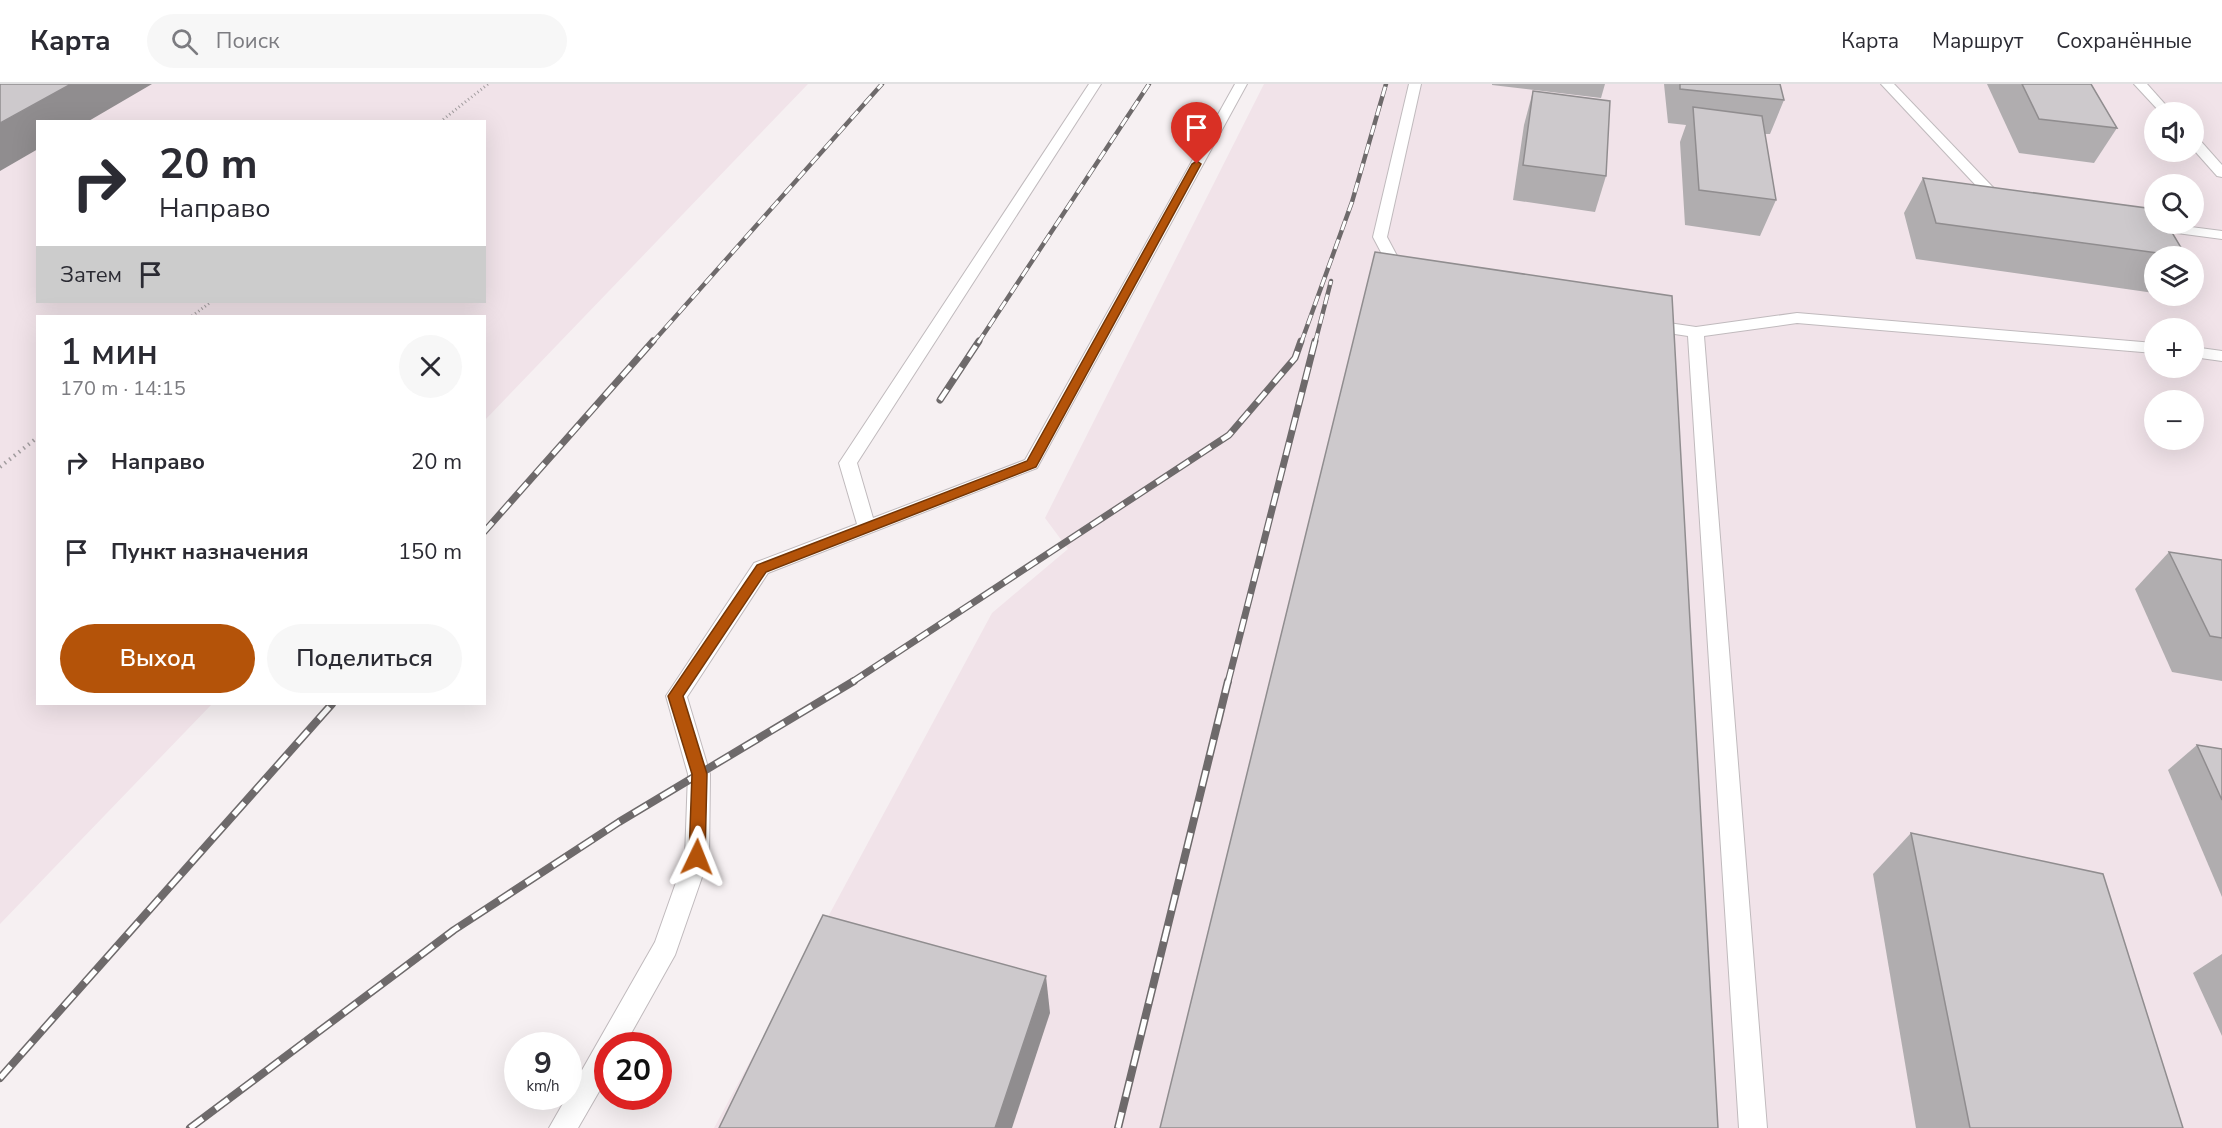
<!DOCTYPE html>
<html lang="ru">
<head>
<meta charset="utf-8">
<style>
	:root { --surface:#fff; --page:#f7f7f7; --text:#2b2b33; --muted:#7c7c81; --line:#e1e1e2; --accent:#b45309 }
	body { margin:0; font-family:"Nunito Sans",sans-serif; background:var(--page); color:var(--text); height:100vh; display:flex; flex-direction:column; font-size:22px; white-space:nowrap }
	* { box-sizing:border-box; margin:0 }
	p { font-size:20px; color:var(--muted) }
	.icon { flex:none; width:33px; height:33px; fill:none; stroke:currentColor; stroke-width:2; stroke-linecap:round; stroke-linejoin:round }
	.map { position:relative; flex:1; overflow:hidden }
	.sheet { position:absolute; left:36px; top:231px; width:450px; height:390px; display:flex; flex-direction:column; background:var(--surface); border-radius:0px; box-shadow:0 6px 24px #0002 }
	.sheet>* { flex:none }
	.top-card { position:absolute; left:36px; top:36px; width:450px; height:183px; border-radius:0px; box-shadow:0 6px 24px #0002; background:#fff; color:var(--text); overflow:hidden }
	.controls { position:absolute; left:2144px; top:18px; display:grid; gap:12px }
	.controls a { display:grid; place-items:center; width:60px; height:60px; border-radius:50%; background:var(--surface); box-shadow:0 6px 24px #0002; font-size:30px }
	.speed { position:absolute; left:504px; top:948px; display:flex; gap:12px; font-size:30px; font-weight:700; text-align:center }
	.speed>* { display:grid; place-content:center; width:78px; height:78px; border-radius:50%; background:var(--surface); box-shadow:0 6px 24px #0002; line-height:1 }
	.speed small { font-size:15px; font-weight:400 }
	.speed .limit { border:9px solid #d22; background:#fff; color:#111 }
	.pin { position:absolute; display:grid; place-items:center; width:51px; height:51px; color:#fff; margin:-62px -26px; border-radius:50% 50% 50% 0; rotate:-45deg; box-shadow:0 0 6px #0007 }
	.pin .icon { rotate:45deg }
	.me { position:absolute; width:66px; margin:-33px; rotate:2deg; stroke-linejoin:round; filter:drop-shadow(0 0 4px #0008) }
	.turn { display:flex; align-items:center; gap:21px; height:126px; padding:0 24px; font-size:27px }
	.turn .icon { width:78px; height:78px; stroke-width:2.5 }
	.turn b { display:block; font-size:42px; line-height:51px }
	.then { display:flex; align-items:center; height:57px; padding:0 24px; background:#0003; gap:12px; font-size:22px }
	.round { display:grid; place-items:center; flex:none; width:63px; height:63px; border-radius:32px; background:var(--page) }
	.overview { display:flex; align-items:center; justify-content:space-between; height:102px; padding:0 24px }
	h1 { font-size:36px; font-weight:600; line-height:45px }
	.action { display:flex; gap:12px; margin-top:auto; padding:12px 24px }
	.action a { flex:1; height:69px; border-radius:36px; background:var(--accent); color:#fff; font-size:24px; font-weight:600; line-height:69px; text-align:center }
	.action a+a { background:var(--page); color:var(--text) }
	ul { padding:0; list-style:none }
	li { display:flex; align-items:center; gap:18px; height:90px; padding:0 24px }
	li div { flex:1 }
	li b { display:block; font-size:22px }
	li em { font-style:normal }
	header { display:flex; align-items:center; gap:36px; box-sizing:border-box; height:84px; padding:0 30px; background:var(--surface); border-bottom:2px solid var(--line) }
	header strong { font-size:28px }
	nav { display:flex; gap:33px; margin-inline-start:auto; font-size:21px }
	.search { width:420px; height:54px; background:var(--page); display:flex; align-items:center; gap:15px; box-sizing:border-box; padding:0 21px; border-radius:33px; color:var(--muted); font-size:22px }
	.map>svg:first-child { display:block }
	.built { fill:#f1e3e9; fill-rule:evenodd }
	.lines { fill:none; stroke-linecap:round; stroke-linejoin:round }
	.service-casing { stroke:#c0babd; stroke-width:2 }
	.path-far1 { stroke:#a29d9f; stroke-width:3; stroke-dasharray:1 3; stroke-linecap:butt }
	.path { stroke:#a29d9f; stroke-width:4; stroke-dasharray:1.5 4.5; stroke-linecap:butt }
	.service { fill:#fff; fill-rule:evenodd }
	.rail-far2-casing { stroke:#6e6a6b; stroke-width:4.5 }
	.rail-far1-casing { stroke:#6e6a6b; stroke-width:7 }
	.rail-casing { stroke:#6e6a6b; stroke-width:8 }
	.rail-far2 { stroke:#fff; stroke-width:3; stroke-dasharray:10; stroke-linecap:butt }
	.rail-far1 { stroke:#fff; stroke-width:4.5; stroke-dasharray:13; stroke-linecap:butt }
	.rail { stroke:#fff; stroke-width:5; stroke-dasharray:16; stroke-linecap:butt }
	.wall { fill:#b0adaf }
	.shaded-wall { fill:#908d8f }
	.building { fill:#cdc9cc; stroke:#908d8f; stroke-width:1.5 }
	.route { fill:#b45309; stroke:#753606; stroke-width:1.5 }
</style>
</head>
<body>
<header>
<strong>Карта</strong>
<div class="search"><svg class="icon" aria-label="search" viewBox="0 0 24 24"><circle cx="10" cy="10" r="6"/><path d="M15 15l6 6"/></svg>Поиск</div>
<nav><a>Карта</a><a>Маршрут</a><a>Сохранённые</a></nav>
</header>
<div class="map">
<svg width="2222" height="1044" viewBox="0 0 2222 1044">
	<rect width="100%" height="100%" fill="#f6f0f2"/>
	<g class="built">
		<path d="M0 0H808L485 336 484 232H38V620H212L0 840ZM38 38H484V218H38Z"/>
		<path d="M1264 0H2222V1044H714L992 529 1068 465 1045 434ZM2154 28H2193V68H2154ZM2154 100H2193V140H2154ZM2154 172H2193V212H2154ZM2154 244H2193V284H2154ZM2154 316H2193V356H2154Z"/>
	</g>
	<g class="lines">
		<defs>
			<g id="service">
				<polygon points="1089,0 1101,0 857,379 873,434 1025,376 1235,0 1247,0 1037,384 768,489 687,613 710,690 709,773 675,871 624,962 608,962 608,992 578,1044 549,1044 655,858 685,773 688,690 666,612 754,479 857,440 839,379"/>
				<polygon points="1409,0 1421,0 1387,153 1404,185 1410,190 1403,194 1393,191 1373,153"/>
				<polygon points="1881,0 1894,0 2008,119 2010,122 2008,125 1998,125"/>
				<polygon points="2134,0 2147,0 2172,28 2160,28"/>
				<polygon points="2193,53 2198,54 2222,81 2222,93 2217,92 2193,65"/>
				<polygon points="2144,137 2222,147 2222,155 2139,144 2137,141"/>
				<polygon points="1797,229 2154,259 2154,269 1797,239 1704,252 1767,1044 1739,1044 1688,252 1648,246 1640,241 1648,236 1696,243"/>
				<polygon points="2193,263 2222,267 2222,277 2193,273"/>
			</g>
		</defs>
		<use href="#service" class="service-casing"/>
		<g class="path-far1">
			<polyline points="440,38 488,0"/>
			<polyline points="192,232 211,218"/>
		</g>
		<polyline class="path" points="0,383 38,353"/>
		<use href="#service" class="service"/>
		<defs>
			<g id="rail-far2">
				<polyline points="652,259 882,0"/>
				<polyline points="978,259 1149,0"/>
				<polyline points="1301,259 1352,118 1386,0"/>
				<polyline points="1315,259 1331,197"/>
			</g>
			<g id="rail-far1">
				<polyline points="940,316 979,257"/>
				<polyline points="484,448 653,257"/>
				<polyline points="852,598 1229,351 1295,274 1301,257"/>
				<polyline points="1228,598 1315,257"/>
			</g>
			<g id="rail">
				<polyline points="0,994 332,620"/>
				<polyline points="190,1044 454,846 619,738 854,597"/>
				<polyline points="1118,1044 1228,597"/>
			</g>
		</defs>
		<use href="#rail-far2" class="rail-far2-casing"/>
		<use href="#rail-far1" class="rail-far1-casing"/>
		<use href="#rail" class="rail-casing"/>
		<use href="#rail-far2" class="rail-far2"/>
		<use href="#rail-far1" class="rail-far1"/>
		<use href="#rail" class="rail"/>
	</g>
	<g class="wall">
		<polygon points="1492,0 1605,0 1601,14 1492,1"/>
		<polygon points="1664,0 1780,0 1784,16 1770,50 1765,50 1776,116 1760,152 1685,141 1680,58 1686,41 1668,39"/>
		<polygon points="1987,0 2091,0 2117,44 2094,79 2019,69"/>
		<polygon points="1533,7 1606,92 1595,128 1513,116 1524,41"/>
		<polygon points="1923,94 2186,172 2154,172 2154,209 1916,175 1904,129"/>
		<polygon points="2169,468 2222,476 2222,597 2172,588 2135,505"/>
		<polygon points="2197,661 2222,665 2222,813 2168,686"/>
		<polygon points="1911,749 2183,1044 1916,1044 1873,790"/>
		<polygon points="2222,870 2222,952 2193,889"/>
	</g>
	<g class="shaded-wall">
		<polygon points="71,0 152,0 87,38 38,38 38,65 0,87 0,39"/>
		<polygon points="1046,892 1050,929 1012,1044 995,1044"/>
	</g>
	<g class="building">
		<polygon points="0,0 71,0 0,39"/>
		<polygon points="1680,0 1780,0 1784,16 1680,5"/>
		<polygon points="2022,0 2091,0 2117,44 2039,35"/>
		<polygon points="1533,7 1610,17 1606,92 1523,81"/>
		<polygon points="1693,23 1762,32 1776,116 1699,106"/>
		<polygon points="1923,94 2154,125 2154,140 2167,140 2186,172 2180,172 1936,139"/>
		<polygon points="1375,168 1672,212 1718,1044 1160,1044"/>
		<polygon points="2169,468 2222,476 2222,554 2210,552"/>
		<polygon points="2197,661 2222,665 2222,716"/>
		<polygon points="1911,749 2103,790 2183,1044 1970,1044"/>
		<polygon points="823,831 1046,892 995,1044 719,1044"/>
	</g>
	<polygon class="route" points="1197,77 1201,80 1036,383 766,488 683,612 707,690 705,773 703,778 697,780 692,778 689,773 692,690 668,612 757,481 1027,377 1192,80"/>
</svg>
<div class="controls">
<a><svg class="icon" aria-label="sound" viewBox="0 0 24 24"><path d="M4 9h4l5-4v14l-5-4H4zM17 9q2 3 0 6"/></svg></a>
<a><svg class="icon" aria-label="search" viewBox="0 0 24 24"><circle cx="10" cy="10" r="6"/><path d="M15 15l6 6"/></svg></a>
<a><svg class="icon" aria-label="layers" viewBox="0 0 24 24"><path d="M12 4l9 5-9 5-9-5zM3 14l9 5 9-5"/></svg></a>
<a>+</a>
<a>−</a>
</div>
<div class="speed"><div>9<small>km/h</small></div><div class="limit">20</div></div>
<div class="pin" style="left:1197px;top:80px;background:#d93025"><svg class="icon" aria-label="arrive" viewBox="0 0 24 24"><path d="M6 21V4h12l-3 4 3 4H6"/></svg></div>
<svg class="me" style="left:697px;top:773px" viewBox="-20 -20 40 40"><path d="M0-17L14 15 0 8-14 15z" fill="#b45309" stroke="#fff" stroke-width="4"/></svg>
<div class="top-card">
<div class="turn"><svg class="icon" aria-label="right" viewBox="0 0 24 24"><path d="M7 20v-9h11M14 6l5 5-5 5"/></svg><div><b>20 m</b>Направо</div></div>
<div class="then">Затем<svg class="icon" aria-label="arrive" viewBox="0 0 24 24"><path d="M6 21V4h12l-3 4 3 4H6"/></svg></div>
</div>
<section class="sheet">
<div class="overview"><div><h1>1 мин</h1><p>170 m · 14:15</p></div><a class="round"><svg class="icon" aria-label="close" viewBox="0 0 24 24"><path d="M6 6l12 12M18 6L6 18"/></svg></a></div>
<ul>
<li><svg class="icon" aria-label="right" viewBox="0 0 24 24"><path d="M7 20v-9h11M14 6l5 5-5 5"/></svg><div><b>Направо</b></div><em>20 m</em></li>
<li><svg class="icon" aria-label="arrive" viewBox="0 0 24 24"><path d="M6 21V4h12l-3 4 3 4H6"/></svg><div><b>Пункт назначения</b></div><em>150 m</em></li>
</ul>
<div class="action"><a>Выход</a><a>Поделиться</a></div>
</section>
</div>
</body>
</html>
